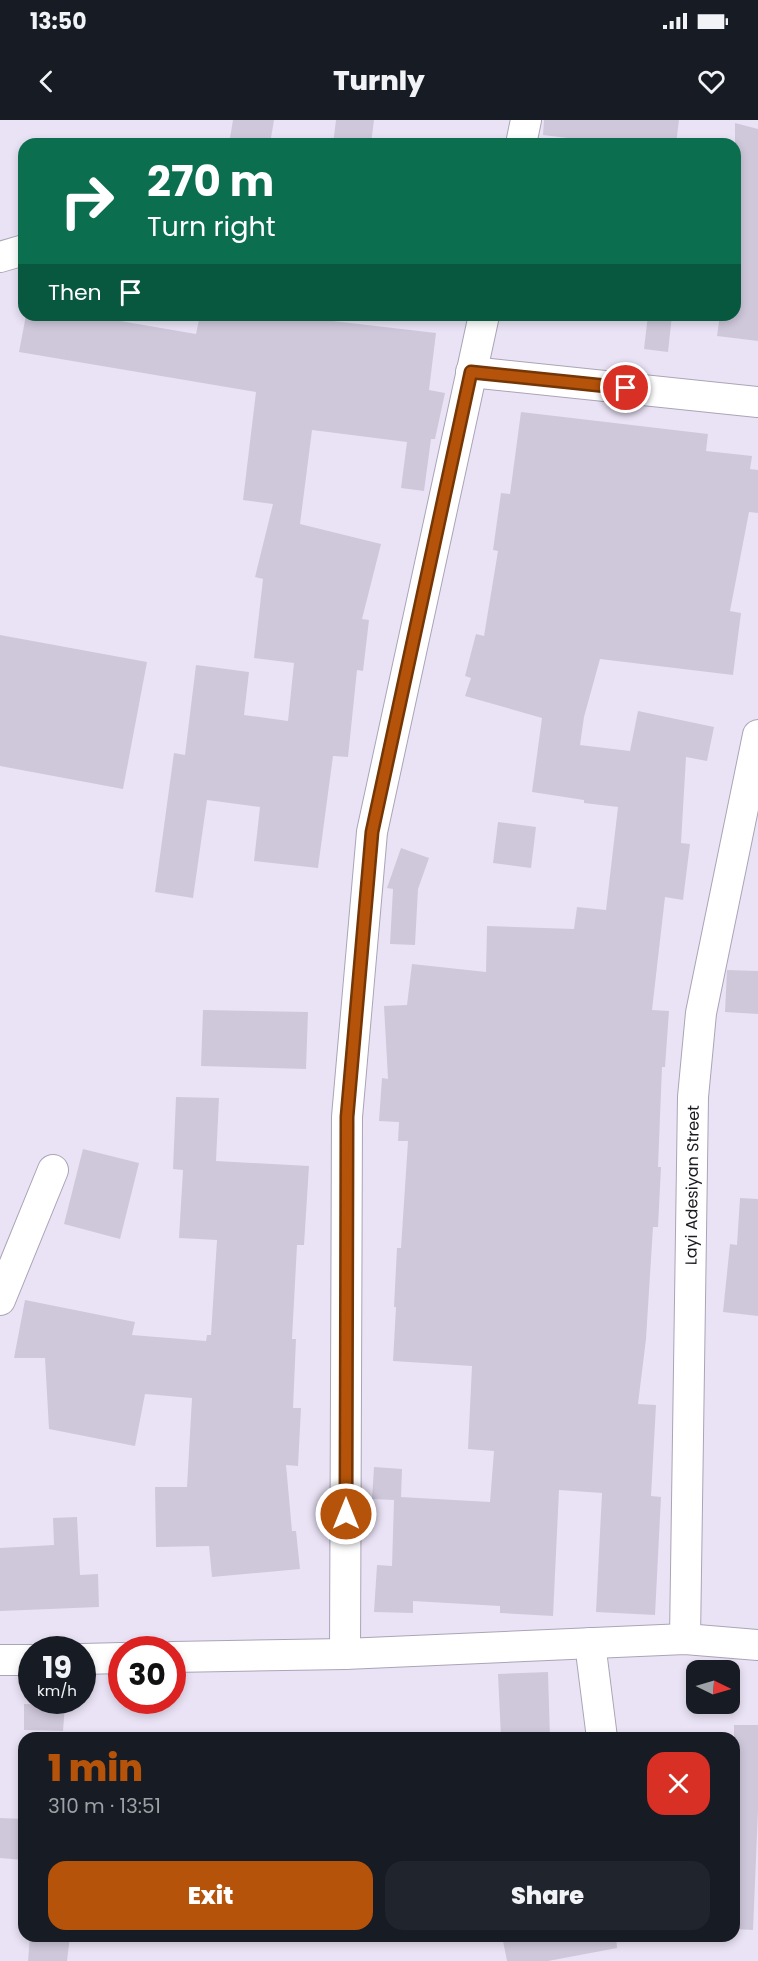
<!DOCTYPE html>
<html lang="en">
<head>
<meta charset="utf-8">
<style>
	:root { --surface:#171b24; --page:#20242c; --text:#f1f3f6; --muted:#9ea1a6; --accent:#b45309 }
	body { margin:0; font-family:Poppins,sans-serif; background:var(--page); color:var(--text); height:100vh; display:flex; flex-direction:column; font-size:22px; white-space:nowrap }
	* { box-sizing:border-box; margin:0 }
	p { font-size:20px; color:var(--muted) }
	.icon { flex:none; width:33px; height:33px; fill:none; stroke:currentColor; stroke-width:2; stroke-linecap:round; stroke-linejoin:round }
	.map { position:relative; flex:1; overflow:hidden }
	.panel { position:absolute; left:18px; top:1612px; width:722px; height:210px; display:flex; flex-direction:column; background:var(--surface); border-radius:18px; box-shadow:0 3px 9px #0003 }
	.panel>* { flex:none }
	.guide { position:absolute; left:18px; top:18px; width:723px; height:183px; border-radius:18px; box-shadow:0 3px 9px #0003; background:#0b6e4f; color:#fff; overflow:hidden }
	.needle { width:39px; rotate:95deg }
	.tools { position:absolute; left:686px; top:1540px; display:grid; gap:12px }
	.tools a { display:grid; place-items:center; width:54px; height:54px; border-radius:12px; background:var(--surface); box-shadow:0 3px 9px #0003; font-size:30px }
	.speed { position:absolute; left:18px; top:1516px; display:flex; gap:12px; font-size:30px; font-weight:700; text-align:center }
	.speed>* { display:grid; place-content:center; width:78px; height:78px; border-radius:50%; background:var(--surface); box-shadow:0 3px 9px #0003; line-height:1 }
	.speed small { font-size:15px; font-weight:400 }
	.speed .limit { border:9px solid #d22; background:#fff; color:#111 }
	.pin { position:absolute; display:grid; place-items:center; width:51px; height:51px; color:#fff; margin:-26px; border:3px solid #fff; border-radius:50%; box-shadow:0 2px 6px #0007 }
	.me { position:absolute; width:66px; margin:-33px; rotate:0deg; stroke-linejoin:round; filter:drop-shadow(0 0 4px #0008) }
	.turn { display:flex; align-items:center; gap:21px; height:126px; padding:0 30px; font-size:27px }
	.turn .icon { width:78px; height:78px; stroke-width:2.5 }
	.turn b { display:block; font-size:42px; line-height:51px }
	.then { display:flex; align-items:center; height:57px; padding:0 30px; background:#0003; gap:12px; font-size:22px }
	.round { display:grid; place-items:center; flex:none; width:63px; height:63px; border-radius:18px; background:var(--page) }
	.headline { display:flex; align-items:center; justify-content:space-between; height:102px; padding:0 30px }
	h1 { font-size:36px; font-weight:800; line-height:45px; color:var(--accent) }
	.primary-button { display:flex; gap:12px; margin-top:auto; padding:12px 30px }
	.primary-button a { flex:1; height:69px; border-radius:18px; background:var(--accent); color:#fff; font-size:24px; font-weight:800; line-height:69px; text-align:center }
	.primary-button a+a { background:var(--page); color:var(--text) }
	.status { display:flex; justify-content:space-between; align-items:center; height:42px; padding:0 30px; background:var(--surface); direction:ltr }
	.status svg { height:16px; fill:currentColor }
	header { display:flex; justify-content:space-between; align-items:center; height:78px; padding:0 30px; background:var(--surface); font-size:27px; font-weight:800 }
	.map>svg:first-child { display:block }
	.building { fill:#cfc8db }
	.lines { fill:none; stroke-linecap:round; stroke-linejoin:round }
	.minor-casing { stroke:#aaa4b6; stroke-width:32 }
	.minor { stroke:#fff; stroke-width:30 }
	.route-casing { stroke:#753606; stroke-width:15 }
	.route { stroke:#b45309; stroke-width:10 }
	.labels { text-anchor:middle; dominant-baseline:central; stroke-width:6; stroke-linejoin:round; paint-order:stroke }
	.street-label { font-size:16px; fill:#1d1a21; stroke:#eae3f6 }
</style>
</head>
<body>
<div class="status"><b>13:50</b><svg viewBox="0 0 49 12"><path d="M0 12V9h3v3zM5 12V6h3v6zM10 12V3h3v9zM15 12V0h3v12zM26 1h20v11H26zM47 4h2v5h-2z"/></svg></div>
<header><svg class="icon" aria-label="back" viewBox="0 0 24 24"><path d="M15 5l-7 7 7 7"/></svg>Turnly<svg class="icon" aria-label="heart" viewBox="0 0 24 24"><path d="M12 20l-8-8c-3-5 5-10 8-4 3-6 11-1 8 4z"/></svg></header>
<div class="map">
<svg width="758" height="1841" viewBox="0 0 758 1841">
	<rect width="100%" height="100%" fill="#eae3f6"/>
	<g class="building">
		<polygon points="233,0 274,0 270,24 229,24"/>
		<polygon points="336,0 374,0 371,24 333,24"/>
		<polygon points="544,0 679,0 676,24 617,24 543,15"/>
		<polygon points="735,3 758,9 758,221 717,216 720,195 735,195"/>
		<polygon points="26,195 85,195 196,214 200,195 325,195 324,200 436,213 429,270 445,273 435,319 431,319 424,371 401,368 407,322 312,310 300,404 381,424 362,499 369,500 363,551 357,550 348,637 333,636 318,748 254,741 260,687 207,680 193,778 155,772 174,633 185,635 196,545 249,552 244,595 288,601 294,543 254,538 263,459 255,457 273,384 243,380 256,272 19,232"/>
		<polygon points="648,195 672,195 668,232 644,229"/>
		<polygon points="521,292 708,314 706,331 752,336 750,349 758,350 758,393 749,392 730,491 741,493 733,555 600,539 584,597 580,625 630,631 638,591 714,607 707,641 686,637 681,723 690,724 683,780 665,777 652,890 669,891 665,947 662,947 658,1047 661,1047 658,1107 653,1107 646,1219 638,1284 656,1285 651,1376 661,1377 655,1495 596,1492 602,1373 559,1370 553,1496 500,1493 500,1486 413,1481 413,1493 374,1492 377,1445 392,1446 394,1380 372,1379 374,1347 402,1349 401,1377 490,1382 494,1331 468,1329 472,1246 393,1241 396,1187 394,1187 397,1128 401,1128 408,1021 398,1021 399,1002 379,1001 382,958 388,959 384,886 407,885 412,844 486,852 487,806 574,809 577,787 606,790 618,687 584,683 584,680 532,672 542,598 465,576 471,558 465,556 476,514 484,516 498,431 493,430 501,373 510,374"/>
		<polygon points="0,515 147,542 123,669 0,646"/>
		<polygon points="498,702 536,707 531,748 493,743"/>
		<polygon points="401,728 429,738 418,769 415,825 390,824 393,769 387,768"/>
		<polygon points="727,850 758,851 758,894 725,892"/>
		<polygon points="203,890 308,892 306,949 201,946"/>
		<polygon points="176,977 219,978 216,1041 309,1046 304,1125 297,1125 292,1219 296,1219 293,1288 301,1288 298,1346 286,1345 292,1411 296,1411 300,1449 212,1457 209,1426 156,1427 155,1367 187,1367 192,1278 145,1274 135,1326 49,1309 45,1238 14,1238 25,1180 135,1202 132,1215 206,1221 207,1215 211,1215 217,1120 179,1118 183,1050 173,1049"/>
		<polygon points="83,1029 139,1043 120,1119 64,1104"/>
		<polygon points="740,1078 758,1079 758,1196 723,1192 730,1124 737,1125"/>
		<polygon points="77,1397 80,1455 98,1454 99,1487 0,1491 0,1428 54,1425 53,1398"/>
		<polygon points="548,1552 550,1618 501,1618 498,1554"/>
		<polygon points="24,1584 65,1585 63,1611 24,1610"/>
		<polygon points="734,1605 758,1605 758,1690 753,1810 734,1809"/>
		<polygon points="0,1698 24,1699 24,1740 0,1738"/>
		<polygon points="30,1816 70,1816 67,1841 28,1841"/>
		<polygon points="502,1816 616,1816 617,1828 548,1841 507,1841"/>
	</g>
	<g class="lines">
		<defs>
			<g id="minor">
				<polyline points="521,24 526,0"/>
				<polyline points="0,137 24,130"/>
				<polyline points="471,252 758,282"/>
				<polyline points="0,1180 53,1050"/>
				<path id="s1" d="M685 1519 693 977 701 893 758 615"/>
				<polyline points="590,1523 602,1618"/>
				<polyline points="345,1534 347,997 372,712 484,195"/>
				<polyline points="172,1537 345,1534 685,1519 758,1525"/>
				<polyline points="82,1539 122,1538"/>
				<polyline points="0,1540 32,1540"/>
			</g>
		</defs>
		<use href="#minor" class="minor-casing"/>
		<use href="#minor" class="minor"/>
	</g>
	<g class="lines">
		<defs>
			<polyline id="route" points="346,1394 347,997 372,712 471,252 626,268"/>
		</defs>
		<use href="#route" class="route-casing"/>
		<use href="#route" class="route"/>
	</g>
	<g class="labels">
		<g class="street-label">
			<text stroke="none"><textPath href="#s1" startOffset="454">Layi Adesiyan Street</textPath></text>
		</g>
	</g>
</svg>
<div class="tools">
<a><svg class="needle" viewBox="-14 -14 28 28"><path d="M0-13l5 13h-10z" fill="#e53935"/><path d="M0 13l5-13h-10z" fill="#9ea1a6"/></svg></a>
</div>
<div class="speed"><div>19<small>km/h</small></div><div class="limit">30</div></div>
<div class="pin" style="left:626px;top:268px;background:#d93025"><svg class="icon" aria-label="arrive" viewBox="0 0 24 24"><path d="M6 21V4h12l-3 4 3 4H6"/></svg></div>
<svg class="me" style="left:346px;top:1394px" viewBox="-20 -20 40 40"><circle r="17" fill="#b45309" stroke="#fff" stroke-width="3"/><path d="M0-11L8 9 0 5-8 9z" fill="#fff"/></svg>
<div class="guide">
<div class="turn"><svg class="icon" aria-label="right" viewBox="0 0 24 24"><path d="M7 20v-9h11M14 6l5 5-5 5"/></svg><div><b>270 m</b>Turn right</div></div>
<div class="then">Then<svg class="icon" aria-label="arrive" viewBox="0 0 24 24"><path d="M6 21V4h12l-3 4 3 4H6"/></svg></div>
</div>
<section class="panel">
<div class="headline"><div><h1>1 min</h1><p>310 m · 13:51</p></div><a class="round" style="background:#d93025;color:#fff"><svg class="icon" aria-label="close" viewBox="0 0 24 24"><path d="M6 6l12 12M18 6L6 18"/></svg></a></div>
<div class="primary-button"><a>Exit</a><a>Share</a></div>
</section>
</div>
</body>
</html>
